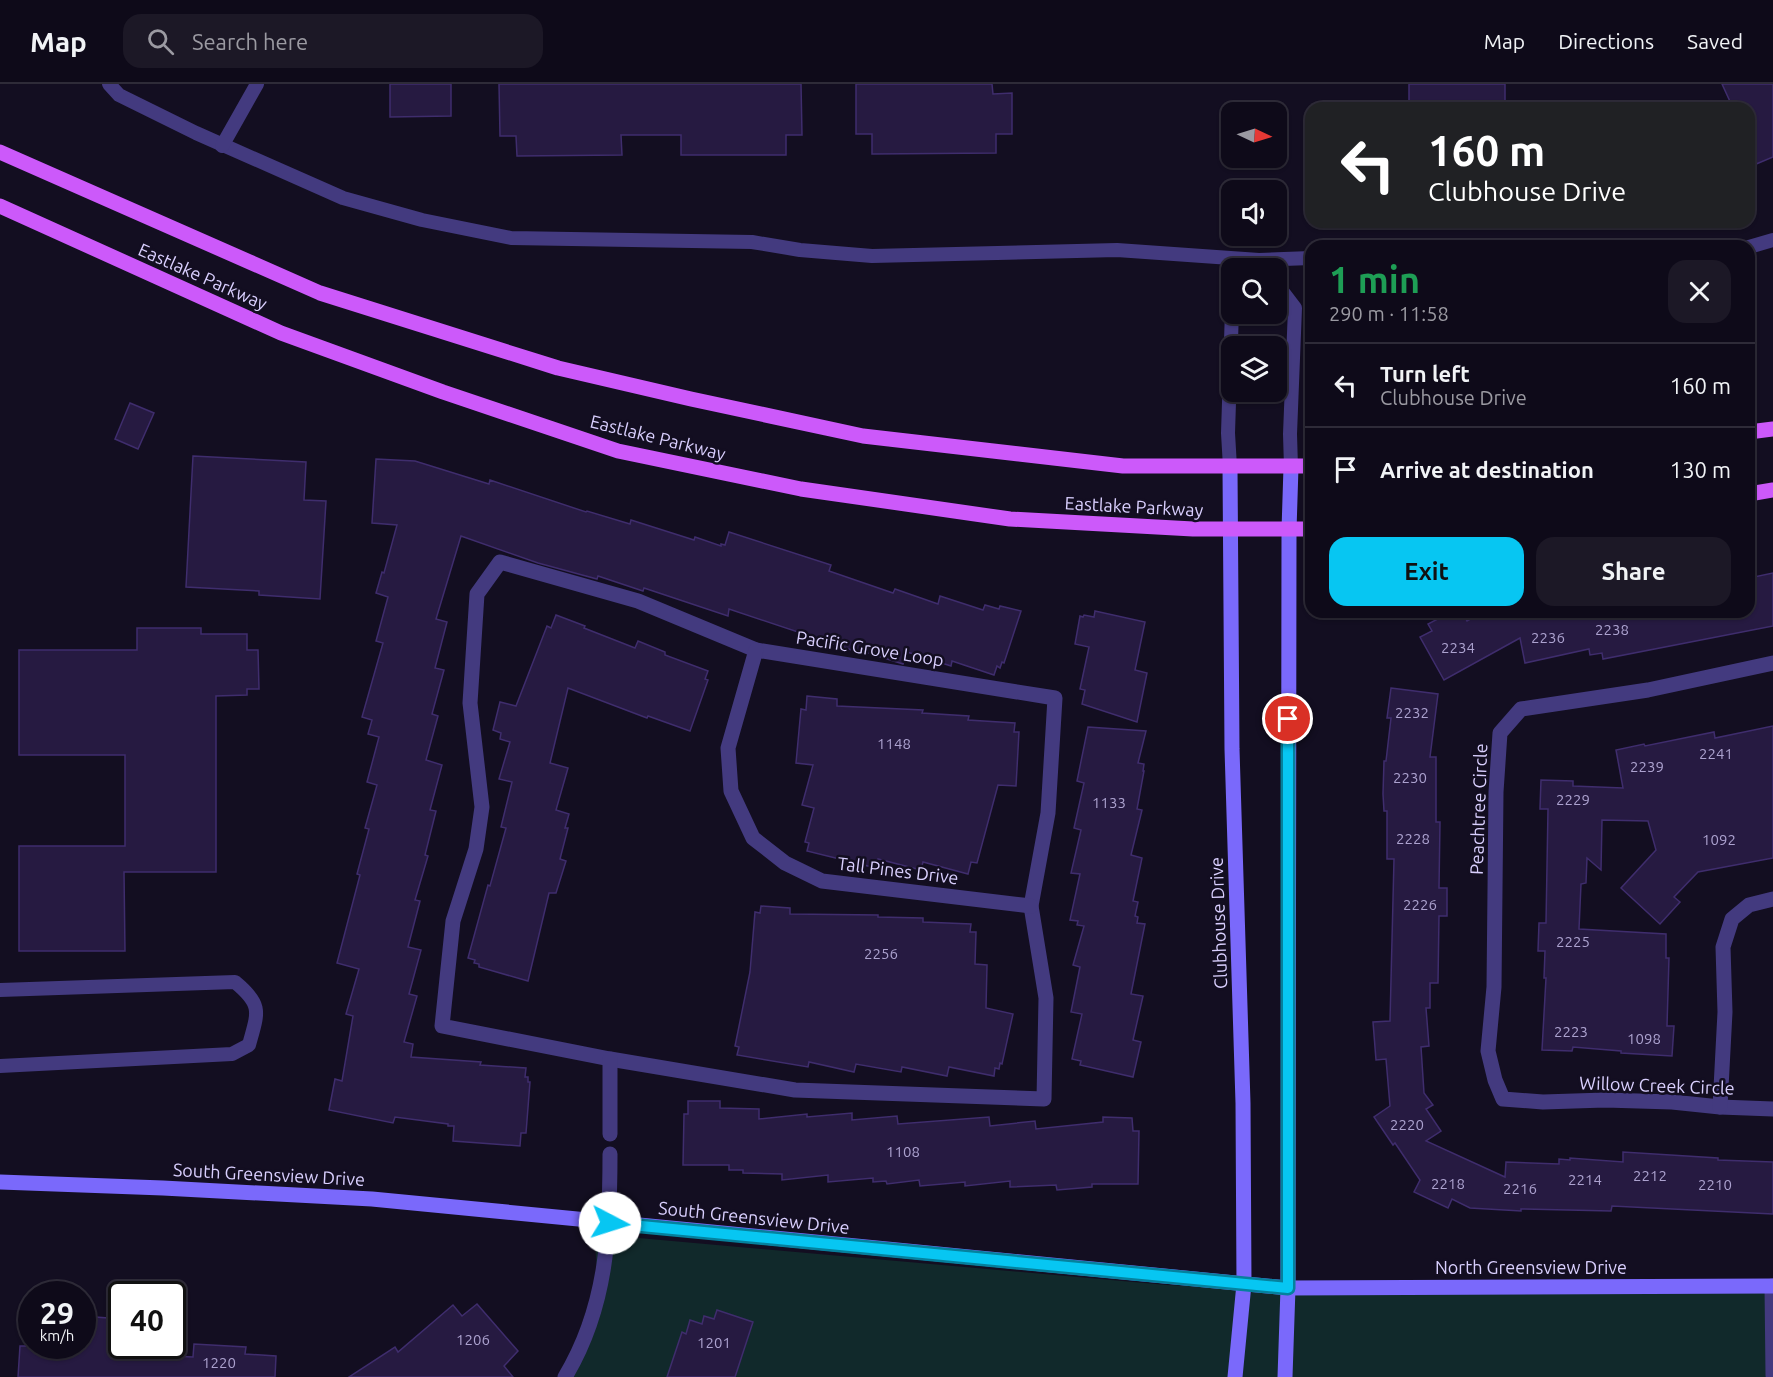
<!DOCTYPE html>
<html lang="en">
<head>
<meta charset="utf-8">
<style>
	:root { --surface:#0e0a19; --page:#1c1826; --text:#f1f3f6; --muted:#9b9aa2; --line:#2e2b38; --accent:#07c6f2 }
	body { margin:0; font-family:Ubuntu,sans-serif; background:var(--page); color:var(--text); height:100vh; display:flex; flex-direction:column; font-size:22px; white-space:nowrap }
	* { box-sizing:border-box; margin:0 }
	p { font-size:20px; color:var(--muted) }
	.icon { flex:none; width:33px; height:33px; fill:none; stroke:currentColor; stroke-width:2; stroke-linecap:round; stroke-linejoin:round }
	.map { position:relative; flex:1; overflow:hidden }
	.side { position:absolute; left:1305px; top:156px; width:450px; height:378px; display:flex; flex-direction:column; background:var(--surface); border-radius:18px; box-shadow:0 2px 4px #0004,0 0 0 2px var(--line) }
	.side>* { flex:none }
	.banner { position:absolute; left:1305px; top:18px; width:450px; height:126px; border-radius:18px; box-shadow:0 2px 4px #0004,0 0 0 2px var(--line); background:#202124; color:#fff; overflow:hidden }
	.needle { width:39px; rotate:94deg }
	.tools { position:absolute; left:1221px; top:18px; display:grid; gap:12px }
	.tools a { display:grid; place-items:center; width:66px; height:66px; border-radius:12px; background:var(--surface); box-shadow:0 2px 4px #0004,0 0 0 2px var(--line); font-size:30px }
	.speed { position:absolute; left:18px; top:1197px; display:flex; gap:12px; font-size:30px; font-weight:700; text-align:center }
	.speed>* { display:grid; place-content:center; width:78px; height:78px; border-radius:50%; background:var(--surface); box-shadow:0 2px 4px #0004,0 0 0 2px var(--line); line-height:1 }
	.speed small { font-size:15px; font-weight:400 }
	.speed .limit { border:3px solid #111; border-radius:9px; background:#fff; color:#111 }
	.pin { position:absolute; display:grid; place-items:center; width:51px; height:51px; color:#fff; margin:-26px; border:3px solid #fff; border-radius:50%; box-shadow:0 2px 6px #0007 }
	.me { position:absolute; width:66px; margin:-33px; rotate:95deg; stroke-linejoin:round; filter:drop-shadow(0 0 4px #0008) }
	.turn { display:flex; align-items:center; gap:21px; height:126px; padding:0 24px; font-size:27px }
	.turn .icon { width:78px; height:78px; stroke-width:2.5 }
	.turn b { display:block; font-size:42px; line-height:51px }
	.round { display:grid; place-items:center; flex:none; width:63px; height:63px; border-radius:18px; background:var(--page) }
	.head { display:flex; align-items:center; justify-content:space-between; height:102px; padding:0 24px }
	h1 { font-size:36px; font-weight:600; line-height:45px; color:#1e9e55 }
	.primary-button { display:flex; gap:12px; margin-top:auto; padding:12px 24px }
	.primary-button a { flex:1; height:69px; border-radius:18px; background:var(--accent); color:#111; font-size:24px; font-weight:600; line-height:69px; text-align:center }
	.primary-button a+a { background:var(--page); color:var(--text) }
	ul { padding:0; list-style:none }
	li { display:flex; align-items:center; gap:18px; height:84px; padding:0 24px; border-top:2px solid var(--line) }
	li div { flex:1 }
	li b { display:block; font-size:22px }
	li em { font-style:normal }
	header { display:flex; align-items:center; gap:36px; box-sizing:border-box; height:84px; padding:0 30px; background:var(--surface); border-bottom:2px solid var(--line) }
	header strong { font-size:28px }
	nav { display:flex; gap:33px; margin-inline-start:auto; font-size:21px }
	.search { width:420px; height:54px; background:var(--page); display:flex; align-items:center; gap:15px; box-sizing:border-box; padding:0 21px; border-radius:18px; color:var(--muted); font-size:22px }
	.map>svg:first-child { display:block }
	.green { fill:#11292b }
	.building { fill:#261a41; stroke:#3f2d6d; stroke-width:1.5 }
	.lines { fill:none; stroke-linecap:round; stroke-linejoin:round }
	.lane { stroke:#433a7f; stroke-width:14 }
	.street { stroke:#433a7f; stroke-width:15 }
	.secondary { stroke:#7a69fb; stroke-width:15 }
	.primary { stroke:#cc59fa; stroke-width:15 }
	.route-casing { stroke:#05819d; stroke-width:15 }
	.route { stroke:#07c6f2; stroke-width:10 }
	.labels { text-anchor:middle; dominant-baseline:central; stroke-width:5; stroke-linejoin:round; paint-order:stroke }
	.number-label { font-size:15px; fill:#aca2cf }
	.street-label { font-size:18px; fill:#d9cffe; stroke:#130e21 }
</style>
</head>
<body>
<header>
<strong>Map</strong>
<div class="search"><svg class="icon" aria-label="search" viewBox="0 0 24 24"><circle cx="10" cy="10" r="6"/><path d="M15 15l6 6"/></svg>Search here</div>
<nav><a>Map</a><a>Directions</a><a>Saved</a></nav>
</header>
<div class="map">
<svg width="1773" height="1293" viewBox="0 0 1773 1293">
	<rect width="100%" height="100%" fill="#130e21"/>
	<polygon class="green" points="594,1150 1167,1201 1251,1205 1772,1198 1773,1293 568,1293 598,1196"/>
	<g class="building">
		<polygon points="390,0 451,0 451,32 390,33"/>
		<polygon points="499,0 801,0 802,51 786,51 786,71 681,71 681,51 621,51 622,71 517,72 516,52 500,52"/>
		<polygon points="856,0 992,0 993,10 1012,9 1012,50 996,50 996,69 872,70 872,50 856,50"/>
		<rect x="1409" y="0" width="96" height="24"/>
		<polygon points="1722,0 1773,0 1773,73 1749,83 1749,24 1733,24"/>
		<polygon points="130,319 154,329 138,365 115,355"/>
		<polygon points="193,372 306,378 304,416 326,417 320,515 259,511 259,507 186,503"/>
		<polygon points="376,375 415,377 489,400 490,396 586,428 587,427 630,440 631,436 694,456 695,453 721,462 721,460 725,461 729,448 831,481 829,487 893,509 895,505 938,520 940,512 983,526 985,521 999,525 1000,522 1021,527 1004,579 1002,578 1000,584 997,582 994,591 952,577 951,582 907,568 903,580 859,566 858,568 729,525 728,532 644,504 643,507 598,492 597,495 538,479 461,452 436,535 447,538 435,584 444,586 432,630 438,632 426,676 442,681 430,726 436,727 425,771 428,772 415,816 420,817 408,863 421,866 409,910 417,912 404,958 413,960 411,973 481,978 480,981 526,984 525,993 528,993 528,998 530,998 526,1049 521,1049 520,1062 453,1057 454,1042 448,1042 448,1040 395,1033 393,1039 329,1026 335,995 342,997 353,932 346,930 359,885 337,879 360,791 357,790 369,745 365,744 377,701 367,698 379,653 368,650 372,636 362,633 383,559 376,557 388,513 376,509 382,488 384,489 397,441 372,439"/>
		<polygon points="1773,489 1773,542 1603,575 1602,569 1590,571 1589,565 1525,579 1520,554 1444,596 1420,553 1432,547 1428,540 1451,528 1462,528 1467,537 1483,528 1571,528 1572,534 1598,528 1749,528 1749,494"/>
		<polygon points="1095,527 1145,538 1135,586 1147,589 1137,638 1082,620 1085,606 1080,605 1089,563 1075,560 1080,532 1083,533 1084,531 1094,533"/>
		<polygon points="556,531 585,542 584,544 635,564 638,557 665,568 665,571 708,587 705,595 708,596 690,647 648,632 647,634 568,604 550,679 568,684 556,726 569,730 565,744 568,744 560,775 566,777 556,809 549,809 528,897 479,883 479,880 474,879 475,876 468,874 488,801 490,802 506,744 501,743 512,698 499,695 510,658 500,655 501,649 493,646 500,618 516,622 547,542 551,544"/>
		<polygon points="137,544 201,544 201,550 247,550 247,566 258,566 259,605 247,605 247,611 216,612 216,788 124,788 125,867 19,867 19,762 125,762 125,671 19,671 19,566 137,566"/>
		<polygon points="1391,604 1438,610 1430,673 1436,673 1436,738 1440,738 1439,804 1447,804 1447,832 1439,832 1438,899 1430,899 1430,924 1426,924 1429,962 1421,963 1424,1009 1433,1021 1426,1025 1441,1047 1426,1057 1505,1093 1506,1078 1559,1080 1559,1075 1570,1076 1570,1074 1623,1078 1623,1068 1718,1074 1718,1076 1773,1078 1773,1130 1612,1122 1611,1127 1521,1125 1521,1127 1470,1124 1452,1115 1448,1124 1414,1108 1420,1096 1395,1059 1393,1061 1374,1033 1390,1022 1386,975 1376,976 1373,938 1390,937 1394,775 1387,775 1387,727 1384,727 1383,710 1384,677 1386,677 1391,634 1387,634"/>
		<polygon points="807,612 837,615 837,622 923,626 922,629 969,632 968,636 1015,639 1014,648 1019,648 1016,702 998,701 977,779 971,778 968,790 923,778 921,786 878,775 876,784 807,767 809,759 805,758 814,724 802,721 813,681 796,679 801,625 806,626"/>
		<polygon points="1773,642 1773,774 1698,788 1674,813 1680,818 1660,840 1621,804 1656,766 1648,737 1602,736 1601,786 1587,774 1586,799 1581,800 1579,845 1666,850 1666,874 1669,874 1667,942 1674,942 1672,972 1621,969 1621,967 1573,963 1572,967 1542,966 1546,894 1544,894 1545,867 1538,867 1539,839 1546,839 1548,725 1540,725 1541,696 1573,697 1573,702 1623,704 1616,666 1644,660 1645,662 1714,648 1715,654"/>
		<polygon points="1088,643 1146,647 1138,679 1144,680 1143,687 1144,687 1137,725 1142,726 1131,771 1142,774 1133,817 1138,818 1135,832 1138,833 1137,839 1145,840 1131,910 1143,912 1133,956 1141,958 1133,993 1080,981 1081,977 1072,975 1082,930 1071,928 1080,883 1073,881 1084,842 1077,841 1078,837 1070,836 1080,790 1071,789 1081,746 1074,744 1084,699 1077,697"/>
		<polygon points="761,822 790,824 790,830 878,831 878,833 923,834 923,838 971,840 970,848 976,848 975,880 987,881 986,924 1013,930 1002,980 1000,979 999,985 995,984 994,992 949,983 947,992 902,983 901,988 856,980 854,988 809,978 808,983 737,971 739,963 735,962 750,888 755,828 760,829"/>
		<polygon points="688,1017 720,1017 720,1024 759,1025 759,1035 807,1030 807,1033 852,1029 852,1036 897,1032 898,1040 989,1033 990,1042 1035,1037 1036,1045 1103,1038 1103,1033 1132,1034 1133,1047 1139,1047 1138,1100 1092,1100 1092,1103 1057,1106 1056,1101 1010,1103 1010,1097 965,1102 965,1098 920,1102 919,1096 887,1100 886,1097 873,1098 873,1094 828,1098 828,1091 782,1096 782,1090 743,1089 743,1086 729,1086 729,1081 683,1081 684,1030 688,1030"/>
		<polygon points="477,1220 518,1267 504,1282 513,1293 349,1293 395,1263 398,1268 453,1221 462,1232"/>
		<polygon points="717,1226 753,1238 735,1293 667,1293 682,1248 686,1250 690,1236 702,1240 704,1232 714,1235"/>
		<polygon points="82,1232 108,1234 107,1249 122,1250 123,1270 193,1273 194,1260 246,1263 245,1270 276,1272 275,1293 18,1293 20,1262 82,1262"/>
	</g>
	<g class="lines">
		<g class="lane">
			<polyline points="109,0 119,11 196,49 343,114 422,136 511,154 752,158 800,166 872,172 1117,166 1259,176 1311,174"/>
			<polyline points="222,62 257,0"/>
			<polyline points="1749,163 1773,156"/>
			<polyline points="1276,199 1295,224 1290,350 1291,383"/>
			<polyline points="1230,383 1228,349 1232,226"/>
			<path d="M0 906 235 898C263 921 258 928 249 961L232 970 0 982"/>
		</g>
		<g class="street">
			<polygon points="500,478 638,517 756,566 1055,614 1048,729 1031,822 1046,914 1044,1015 795,1006 610,975 442,942 453,837 476,765 482,723 470,619 477,510"/>
			<polyline points="756,566 728,664 731,707 753,754 785,779 822,797 1031,822"/>
			<polyline points="1773,579 1648,606 1521,625 1500,649 1496,708 1494,903 1488,967 1495,996 1503,1015 1543,1018 1605,1016 1672,1018 1720,1023 1773,1025"/>
			<polyline points="1720,1023 1725,928 1723,863 1732,835 1749,821 1773,815"/>
			<polyline points="610,1050 610,975"/>
			<polyline points="1772,1202 1773,1291"/>
			<path d="M565 1293C607 1223 610 1150 610 1070"/>
		</g>
		<g class="secondary">
			<polyline points="1230,383 1232,665 1243,1019 1244,1200 1235,1293"/>
			<polyline points="0,1098 163,1104 372,1115 1288,1204 1773,1202"/>
			<polyline points="1285,1293 1288,1204 1289,446 1291,383"/>
		</g>
		<g class="primary">
			<polyline points="0,68 320,209 558,284 691,315 863,352 1123,382 1311,382"/>
			<polyline points="0,122 281,249 443,308 618,367 801,405 1010,435 1193,445 1311,445"/>
			<polyline points="1749,348 1773,345"/>
			<polyline points="1749,410 1773,406"/>
		</g>
	</g>
	<g class="lines">
		<defs>
			<polyline id="route" points="610,1139 1288,1204 1288,635"/>
		</defs>
		<use href="#route" class="route-casing"/>
		<use href="#route" class="route"/>
	</g>
	<g class="labels">
		<g class="number-label">
			<text x="1612" y="545">2238</text>
			<text x="1548" y="553">2236</text>
			<text x="1458" y="563">2234</text>
			<text x="1412" y="628">2232</text>
			<text x="894" y="659">1148</text>
			<text x="1716" y="669">2241</text>
			<text x="1647" y="682">2239</text>
			<text x="1410" y="693">2230</text>
			<text x="1573" y="715">2229</text>
			<text x="1109" y="718">1133</text>
			<text x="1413" y="754">2228</text>
			<text x="1719" y="755">1092</text>
			<text x="1420" y="820">2226</text>
			<text x="1573" y="857">2225</text>
			<text x="881" y="869">2256</text>
			<text x="1571" y="947">2223</text>
			<text x="1644" y="954">1098</text>
			<text x="1407" y="1040">2220</text>
			<text x="903" y="1067">1108</text>
			<text x="1650" y="1091">2212</text>
			<text x="1585" y="1095">2214</text>
			<text x="1448" y="1099">2218</text>
			<text x="1715" y="1100">2210</text>
			<text x="1520" y="1104">2216</text>
			<text x="473" y="1255">1206</text>
			<text x="714" y="1258">1201</text>
			<text x="219" y="1278">1220</text>
		</g>
		<g class="street-label">
			<text transform="translate(203 192) rotate(24)">Eastlake Parkway</text>
			<text transform="translate(658 353) rotate(14)">Eastlake Parkway</text>
			<text transform="translate(1134 422) rotate(3)">Eastlake Parkway</text>
			<text transform="translate(870 564) rotate(9)">Pacific Grove Loop</text>
			<text transform="translate(1478 725) rotate(-88)">Peachtree Circle</text>
			<text transform="translate(898 786) rotate(7)">Tall Pines Drive</text>
			<text transform="translate(1218 839) rotate(-92)">Clubhouse Drive</text>
			<text transform="translate(1657 1001) rotate(2)">Willow Creek Circle</text>
			<text transform="translate(269 1090) rotate(3)">South Greensview Drive</text>
			<text transform="translate(754 1133) rotate(6)">South Greensview Drive</text>
			<text x="1531" y="1183">North Greensview Drive</text>
		</g>
	</g>
</svg>
<div class="tools">
<a><svg class="needle" viewBox="-14 -14 28 28"><path d="M0-13l5 13h-10z" fill="#e53935"/><path d="M0 13l5-13h-10z" fill="#9b9aa2"/></svg></a>
<a><svg class="icon" aria-label="sound" viewBox="0 0 24 24"><path d="M4 9h4l5-4v14l-5-4H4zM17 9q2 3 0 6"/></svg></a>
<a><svg class="icon" aria-label="search" viewBox="0 0 24 24"><circle cx="10" cy="10" r="6"/><path d="M15 15l6 6"/></svg></a>
<a><svg class="icon" aria-label="layers" viewBox="0 0 24 24"><path d="M12 4l9 5-9 5-9-5zM3 14l9 5 9-5"/></svg></a>
</div>
<div class="speed"><div>29<small>km/h</small></div><div class="limit">40</div></div>
<div class="pin" style="left:1288px;top:635px;background:#d93025"><svg class="icon" aria-label="arrive" viewBox="0 0 24 24"><path d="M6 21V4h12l-3 4 3 4H6"/></svg></div>
<svg class="me" style="left:610px;top:1139px" viewBox="-20 -20 40 40"><circle r="19" fill="#fff"/><path d="M0-13L10 11 0 6-10 11z" fill="#07c6f2"/></svg>
<div class="banner">
<div class="turn"><svg class="icon" aria-label="left" viewBox="0 0 24 24"><path d="M17 20v-9H6M10 6l-5 5 5 5"/></svg><div><b>160 m</b>Clubhouse Drive</div></div>
</div>
<section class="side">
<div class="head"><div><h1>1 min</h1><p>290 m · 11:58</p></div><a class="round"><svg class="icon" aria-label="close" viewBox="0 0 24 24"><path d="M6 6l12 12M18 6L6 18"/></svg></a></div>
<ul>
<li><svg class="icon" aria-label="left" viewBox="0 0 24 24"><path d="M17 20v-9H6M10 6l-5 5 5 5"/></svg><div><b>Turn left</b><p>Clubhouse Drive</p></div><em>160 m</em></li>
<li><svg class="icon" aria-label="arrive" viewBox="0 0 24 24"><path d="M6 21V4h12l-3 4 3 4H6"/></svg><div><b>Arrive at destination</b></div><em>130 m</em></li>
</ul>
<div class="primary-button"><a>Exit</a><a>Share</a></div>
</section>
</div>
</body>
</html>
